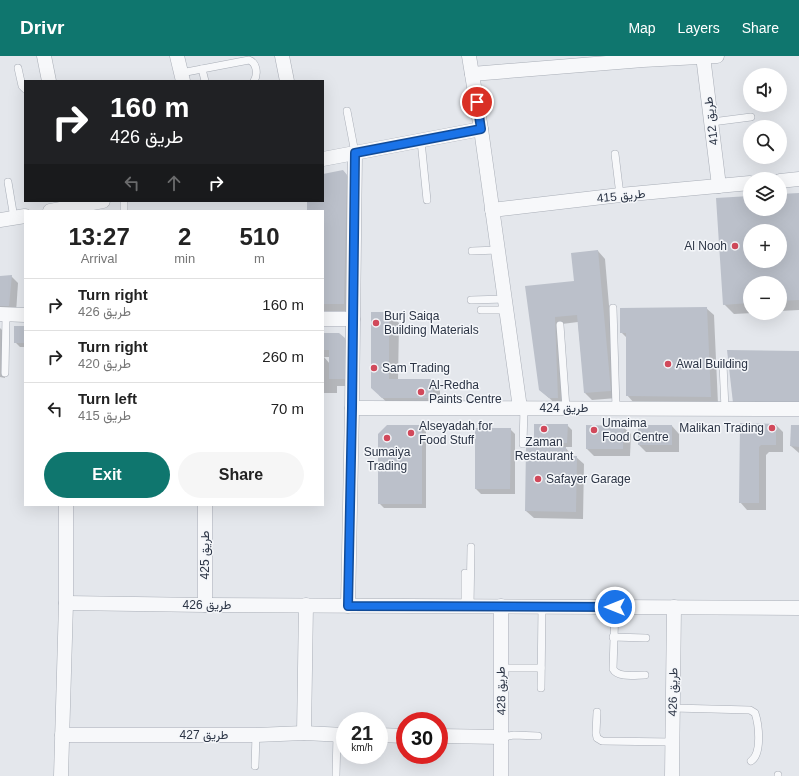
<!DOCTYPE html>
<html lang="en">
<head>
<meta charset="utf-8">
<style>
	:root { --surface:#fff; --page:#f6f6f6; --text:#222; --muted:#767676; --line:#e0e0e0; --accent:#0f766e }
	body { margin:0; font-family:Helvetica,Vazirmatn,sans-serif; background:var(--page); color:var(--text); height:100vh; display:flex; flex-direction:column; font-size:15px; white-space:nowrap }
	* { box-sizing:border-box; margin:0 }
	p { font-size:13px; color:var(--muted) }
	.icon { flex:none; width:22px; height:22px; fill:none; stroke:currentColor; stroke-width:2; stroke-linecap:round; stroke-linejoin:round }
	.map { position:relative; flex:1; overflow:hidden }
	.details { position:absolute; left:24px; top:154px; width:300px; height:296px; display:flex; flex-direction:column; background:var(--surface); border-radius:0px; box-shadow:0 4px 16px #0002 }
	.details>* { flex:none }
	.hud { position:absolute; left:24px; top:24px; width:300px; height:122px; border-radius:0px; box-shadow:0 4px 16px #0002; background:#202124; color:#fff; overflow:hidden }
	.buttons { position:absolute; left:743px; top:12px; display:grid; gap:8px }
	.buttons a { display:grid; place-items:center; width:44px; height:44px; border-radius:50%; background:var(--surface); box-shadow:0 4px 16px #0002; font-size:20px }
	.speed { position:absolute; left:336px; top:656px; display:flex; gap:8px; font-size:20px; font-weight:700; text-align:center }
	.speed>* { display:grid; place-content:center; width:52px; height:52px; border-radius:50%; background:var(--surface); box-shadow:0 4px 16px #0002; line-height:1 }
	.speed small { font-size:10px; font-weight:400 }
	.speed .limit { border:6px solid #d22; background:#fff; color:#111 }
	.pin { position:absolute; display:grid; place-items:center; width:34px; height:34px; color:#fff; margin:-17px; border:2px solid #fff; border-radius:50%; box-shadow:0 1px 4px #0007 }
	.me { position:absolute; width:44px; margin:-22px; rotate:270deg; stroke-linejoin:round; filter:drop-shadow(0 0 3px #0008) }
	.turn { display:flex; align-items:center; gap:14px; height:84px; padding:0 20px; font-size:18px }
	.turn .icon { width:52px; height:52px; stroke-width:2.5 }
	.turn b { display:block; font-size:28px; line-height:34px }
	.lanes { display:flex; align-items:center; height:38px; padding:0 20px; background:#0003; justify-content:center; gap:20px; direction:ltr }
	.lanes .off { opacity:.35 }
	.eta { display:flex; justify-content:space-evenly; align-items:center; height:68px; text-align:center }
	.eta b { font-size:24px; font-weight:700; line-height:28px }
	.action { display:flex; gap:8px; margin-top:auto; padding:8px 20px }
	.action a { flex:1; height:46px; border-radius:24px; background:var(--accent); color:#fff; font-size:16px; font-weight:700; line-height:46px; text-align:center }
	.action a+a { background:var(--page); color:var(--text) }
	ul { padding:0; list-style:none }
	li { display:flex; align-items:center; gap:12px; height:52px; padding:0 20px; border-top:1px solid var(--line) }
	li div { flex:1 }
	li b { display:block; font-size:15px }
	li em { font-style:normal }
	header { display:flex; align-items:center; gap:24px; box-sizing:border-box; height:56px; padding:0 20px; background:var(--accent); color:#fff }
	header strong { font-size:19px }
	nav { display:flex; gap:22px; margin-inline-start:auto; font-size:14px }
	.map>svg:first-child { display:block }
	.shadow { fill:#0003; fill-rule:evenodd }
	.building { fill:#bbc0ca; fill-rule:evenodd }
	.lines { fill:none; stroke-linecap:round; stroke-linejoin:round }
	.lane-casing { stroke:#a9aeb7; stroke-width:8 }
	.street-casing { stroke:#a9aeb7; stroke-width:15 }
	.lane { stroke:#f7f8fa; stroke-width:7 }
	.street { stroke:#f7f8fa; stroke-width:14 }
	.route-casing { stroke:#114b97; stroke-width:10 }
	.route { stroke:#1a73e8; stroke-width:7 }
	.poi-dot { fill:#d1495b; stroke:#f4f6f9; stroke-width:1.5 }
	.labels { text-anchor:middle; dominant-baseline:central; stroke-width:3; stroke-linejoin:round; paint-order:stroke }
	.street-label { font-size:12px; fill:#2b3445; stroke:#f4f6f9 }
	.poi-label { font-size:12px; fill:#2b3445; stroke:#f4f6f9; text-anchor:start }
</style>
</head>
<body>
<header>
<strong>Drivr</strong>
<nav><a>Map</a><a>Layers</a><a>Share</a></nav>
</header>
<div class="map">
<svg width="799" height="720" viewBox="0 0 799 720">
	<rect width="100%" height="100%" fill="#e4e7ec"/>
	<g class="shadow">
		<polygon points="343,115 354,127 351,255 323,255 323,155 308,155 308,145 323,145 323,119"/>
		<path d="M799 138V254L780 255V227H750V257H753L734 258 724 248 750 141V153H780V139ZM750 175H780V205H750Z"/>
		<polygon points="598,195 605,203 617,342 592,344 585,337 578,266 562,268 565,349 557,349 540,334 526,231 575,226"/>
		<polygon points="11,220 18,227 16,257 0,257 0,221"/>
		<polygon points="706,252 714,259 718,348 634,347 627,339 627,282 621,276"/>
		<polygon points="389,257 399,267 398,324 433,324 440,331 440,349 390,349 379,339"/>
		<polygon points="25,271 25,291 20,291 15,286"/>
		<polygon points="0,272 5,277 5,322 0,321"/>
		<path d="M323 278 345 283 352 290V330H337V337H323ZM324 301H330V308Z"/>
		<polygon points="741,368 776,369 783,376 783,396 769,396 766,399 766,454 747,454 740,446"/>
		<polygon points="567,369 572,374 572,391 565,391 573,401 576,401 584,408 583,463 534,462 526,455 536,392"/>
		<polygon points="421,370 426,375 426,452 384,452 379,447"/>
		<polygon points="672,370 679,378 679,396 646,396 639,389"/>
		<polygon points="799,370 799,397 791,390"/>
		<polygon points="623,371 631,378 630,400 594,400 587,393"/>
		<polygon points="510,373 515,378 515,438 481,438 476,433"/>
	</g>
	<g class="building">
		<polygon points="343,114 347,119 344,248 323,248 323,155 307,155 307,145 323,145 323,118"/>
		<path d="M799 137V244L780 245V227H750V247L723 249 716 142 750 140V153H780V138ZM750 175H780V205H750Z"/>
		<polygon points="598,194 611,335 584,337 577,259 555,261 558,342 549,342 539,334 525,230 574,225 571,197"/>
		<polygon points="12,219 9,250 0,250 0,220"/>
		<polygon points="707,251 711,341 626,340 626,277 620,277 620,252"/>
		<polygon points="371,256 389,256 389,323 433,323 433,342 382,342 371,332"/>
		<rect x="14" y="270" width="11" height="17"/>
		<polygon points="323,277 339,277 345,282 345,323 329,323 329,294 323,294"/>
		<polygon points="727,294 799,295 799,347 733,347"/>
		<polygon points="740,367 776,368 776,389 761,389 759,391 759,447 739,447"/>
		<polygon points="534,368 568,368 567,387 560,387 560,391 566,391 566,400 577,400 576,456 525,455 526,391 534,390"/>
		<polygon points="387,369 422,369 422,448 378,448 378,378"/>
		<polygon points="586,369 624,370 623,393 586,393"/>
		<rect x="638" y="369" width="34" height="20"/>
		<polygon points="791,369 799,369 799,391 790,390"/>
		<polygon points="475,372 511,372 510,433 475,433"/>
	</g>
	<g class="lines">
		<defs>
			<g id="lane">
				<polyline points="18,12 22,30 25,33"/>
				<polyline points="202,13 205,25"/>
				<path d="M181 17 249 4C257 7 258 18 254 25"/>
				<polyline points="347,55 355,97"/>
				<polyline points="712,66 751,61"/>
				<polyline points="421,85 427,144"/>
				<polyline points="615,98 620,139"/>
				<polyline points="8,126 14,162"/>
				<polyline points="124,145 124,155"/>
				<polyline points="472,195 498,194"/>
				<polyline points="471,244 505,243"/>
				<polyline points="613,252 616,352"/>
				<polyline points="481,254 506,254"/>
				<polyline points="560,269 566,352"/>
				<polyline points="723,308 725,353"/>
				<polyline points="5,317 6,259"/>
				<polyline points="523,388 524,352"/>
				<polyline points="465,550 465,517"/>
				<polyline points="470,550 471,491"/>
				<path d="M615 551 613 613C618 622 635 619 645 619"/>
				<polyline points="613,581 646,582"/>
				<polyline points="501,612 541,612"/>
				<polyline points="541,632 542,550"/>
				<path d="M673 652 750 654 755 657C759 669 762 698 751 705"/>
				<polyline points="597,656 596,677 597,682 602,685 672,686"/>
				<polyline points="502,681 514,679 538,680"/>
				<polyline points="255,710 256,679"/>
				<polyline points="336,720 337,679"/>
				<polyline points="778,720 778,719"/>
			</g>
			<g id="street">
				<polyline points="44,0 49,25"/>
				<polyline points="177,0 183,25"/>
				<polyline points="282,0 287,25"/>
				<polyline points="469,0 481,73 520,352"/>
				<polyline points="703,0 719,130"/>
				<polyline points="472,18 643,4 717,0"/>
				<polyline points="323,103 481,73"/>
				<polyline points="780,125 799,123"/>
				<polyline points="492,154 620,139 750,127"/>
				<polyline points="50,155 103,145"/>
				<polyline points="0,164 25,160"/>
				<polyline points="0,258 25,259"/>
				<polyline points="323,263 353,263"/>
				<polyline points="352,352 799,353"/>
				<polyline points="66,547 205,549 799,552"/>
				<polyline points="205,549 205,449"/>
				<polyline points="348,550 352,352 355,97"/>
				<polyline points="501,550 501,720"/>
				<polyline points="304,677 306,549"/>
				<polyline points="62,679 256,679 304,677 345,679"/>
				<polyline points="379,679 405,680"/>
				<polyline points="439,680 502,681"/>
				<polyline points="61,720 66,547 66,449"/>
				<polyline points="672,720 674,551"/>
			</g>
		</defs>
		<use href="#lane" class="lane-casing"/>
		<use href="#street" class="street-casing"/>
		<use href="#lane" class="lane"/>
		<use href="#street" class="street"/>
	</g>
	<g class="lines">
		<defs>
			<polyline id="route" points="477,46 481,73 355,97 352,352 348,550 615,551"/>
		</defs>
		<use href="#route" class="route-casing"/>
		<use href="#route" class="route"/>
	</g>
	<g class="poi-dot">
		<circle cx="735" cy="190" r="4"/>
		<circle cx="376" cy="267" r="4"/>
		<circle cx="668" cy="308" r="4"/>
		<circle cx="374" cy="312" r="4"/>
		<circle cx="421" cy="336" r="4"/>
		<circle cx="772" cy="372" r="4"/>
		<circle cx="544" cy="373" r="4"/>
		<circle cx="594" cy="374" r="4"/>
		<circle cx="411" cy="377" r="4"/>
		<circle cx="387" cy="382" r="4"/>
		<circle cx="538" cy="423" r="4"/>
	</g>
	<g class="labels">
		<g class="street-label">
			<text transform="translate(711 65) rotate(-97)">طريق 412</text>
			<text transform="translate(621 140) rotate(-6)">طريق 415</text>
			<text x="564" y="352">طريق 424</text>
			<text transform="translate(205 499) rotate(-90)">طريق 425</text>
			<text x="207" y="549">طريق 426</text>
			<text transform="translate(501 635) rotate(-91)">طريق 428</text>
			<text transform="translate(673 636) rotate(-89)">طريق 426</text>
			<text x="204" y="679">طريق 427</text>
		</g>
		<g class="poi-label">
			<text x="727" y="190" text-anchor="end">Al Nooh</text>
			<text x="384" y="260">Burj Saiqa<tspan x="384" dy="14">Building Materials</tspan></text>
			<text x="676" y="308">Awal Building</text>
			<text x="382" y="312">Sam Trading</text>
			<text x="429" y="329">Al-Redha<tspan x="429" dy="14">Paints Centre</tspan></text>
			<text x="602" y="367">Umaima<tspan x="602" dy="14">Food Centre</tspan></text>
			<text x="419" y="370">Alseyadah for<tspan x="419" dy="14">Food Stuff</tspan></text>
			<text x="764" y="372" text-anchor="end">Malikan Trading</text>
			<text x="544" y="386" text-anchor="middle">Zaman<tspan x="544" dy="14">Restaurant</tspan></text>
			<text x="387" y="396" text-anchor="middle">Sumaiya<tspan x="387" dy="14">Trading</tspan></text>
			<text x="546" y="423">Safayer Garage</text>
		</g>
	</g>
</svg>
<div class="buttons">
<a><svg class="icon" aria-label="sound" viewBox="0 0 24 24"><path d="M4 9h4l5-4v14l-5-4H4zM17 9q2 3 0 6"/></svg></a>
<a><svg class="icon" aria-label="search" viewBox="0 0 24 24"><circle cx="10" cy="10" r="6"/><path d="M15 15l6 6"/></svg></a>
<a><svg class="icon" aria-label="layers" viewBox="0 0 24 24"><path d="M12 4l9 5-9 5-9-5zM3 14l9 5 9-5"/></svg></a>
<a>+</a>
<a>−</a>
</div>
<div class="speed"><div>21<small>km/h</small></div><div class="limit">30</div></div>
<div class="pin" style="left:477px;top:46px;background:#d93025"><svg class="icon" aria-label="arrive" viewBox="0 0 24 24"><path d="M6 21V4h12l-3 4 3 4H6"/></svg></div>
<svg class="me" style="left:615px;top:551px" viewBox="-20 -20 40 40"><circle r="17" fill="#1a73e8" stroke="#fff" stroke-width="3"/><path d="M0-11L8 9 0 5-8 9z" fill="#fff"/></svg>
<div class="hud">
<div class="turn"><svg class="icon" aria-label="right" viewBox="0 0 24 24"><path d="M7 20v-9h11M14 6l5 5-5 5"/></svg><div><b>160 m</b>طريق 426</div></div>
<div class="lanes"><svg class="icon off" aria-label="left" viewBox="0 0 24 24"><path d="M17 20v-9H6M10 6l-5 5 5 5"/></svg><svg class="icon off" aria-label="ahead" viewBox="0 0 24 24"><path d="M12 20V5M6 11l6-6 6 6"/></svg><svg class="icon" aria-label="right" viewBox="0 0 24 24"><path d="M7 20v-9h11M14 6l5 5-5 5"/></svg></div>
</div>
<section class="details">
<div class="eta">
<div><b>13:27</b><p>Arrival</p></div>
<div><b>2</b><p>min</p></div>
<div><b>510</b><p>m</p></div>
</div>
<ul>
<li><svg class="icon" aria-label="right" viewBox="0 0 24 24"><path d="M7 20v-9h11M14 6l5 5-5 5"/></svg><div><b>Turn right</b><p>طريق 426</p></div><em>160 m</em></li>
<li><svg class="icon" aria-label="right" viewBox="0 0 24 24"><path d="M7 20v-9h11M14 6l5 5-5 5"/></svg><div><b>Turn right</b><p>طريق 420</p></div><em>260 m</em></li>
<li><svg class="icon" aria-label="left" viewBox="0 0 24 24"><path d="M17 20v-9H6M10 6l-5 5 5 5"/></svg><div><b>Turn left</b><p>طريق 415</p></div><em>70 m</em></li>
</ul>
<div class="action"><a>Exit</a><a>Share</a></div>
</section>
</div>
</body>
</html>
